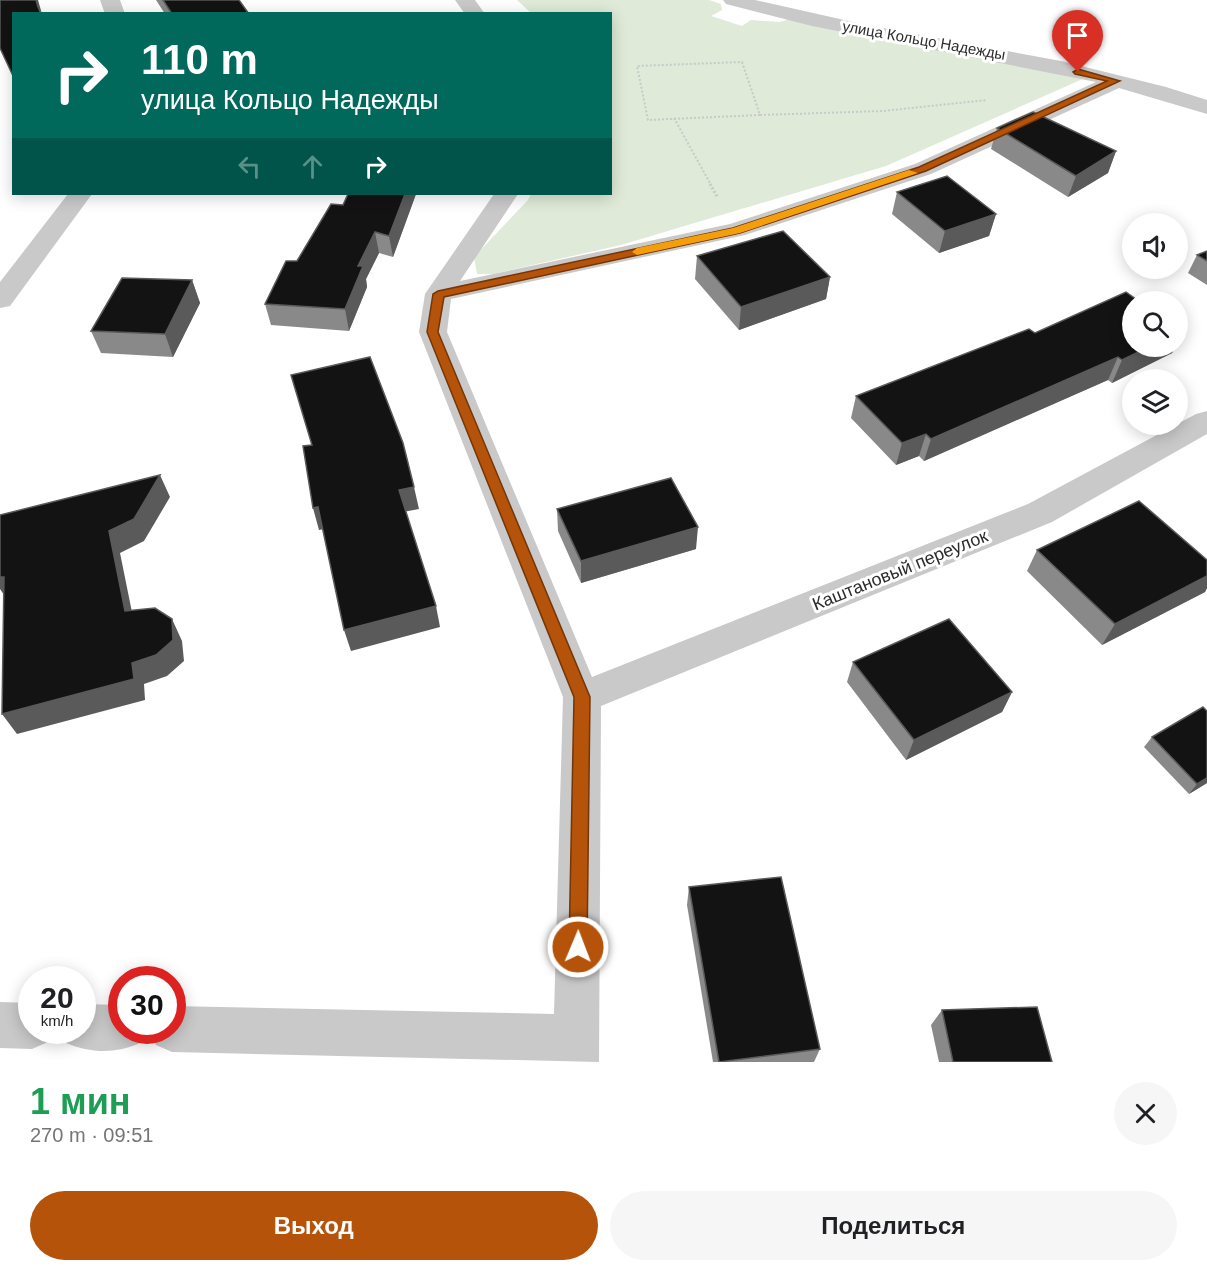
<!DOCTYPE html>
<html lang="ru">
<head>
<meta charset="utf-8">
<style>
	:root { --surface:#fff; --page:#f6f6f6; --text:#202124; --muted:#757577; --accent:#b45309 }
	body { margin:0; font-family:Helvetica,sans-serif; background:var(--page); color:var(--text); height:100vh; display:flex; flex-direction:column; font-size:22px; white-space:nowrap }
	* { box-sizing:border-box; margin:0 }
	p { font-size:20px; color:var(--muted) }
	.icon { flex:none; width:33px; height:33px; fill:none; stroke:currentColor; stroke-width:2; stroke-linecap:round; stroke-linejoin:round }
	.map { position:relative; height:1062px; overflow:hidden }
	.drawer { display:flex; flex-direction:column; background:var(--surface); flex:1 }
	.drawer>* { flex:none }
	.hud { position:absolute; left:12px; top:12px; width:600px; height:183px; border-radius:0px; box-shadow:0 3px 15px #0003; background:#00695c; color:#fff; overflow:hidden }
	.controls { position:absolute; left:1122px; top:213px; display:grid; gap:12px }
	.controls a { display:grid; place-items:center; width:66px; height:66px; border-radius:50%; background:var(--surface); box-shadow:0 3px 15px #0003; font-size:30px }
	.speed { position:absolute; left:18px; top:966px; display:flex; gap:12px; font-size:30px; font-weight:700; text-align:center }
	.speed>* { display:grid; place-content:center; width:78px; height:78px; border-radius:50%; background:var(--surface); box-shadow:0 3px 15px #0003; line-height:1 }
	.speed small { font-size:15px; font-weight:400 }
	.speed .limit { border:9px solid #d22; background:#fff; color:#111 }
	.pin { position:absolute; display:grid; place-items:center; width:51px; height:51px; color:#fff; margin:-62px -26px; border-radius:50% 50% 50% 0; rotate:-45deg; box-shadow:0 0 6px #0007 }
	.pin .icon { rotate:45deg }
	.me { position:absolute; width:66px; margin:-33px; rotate:1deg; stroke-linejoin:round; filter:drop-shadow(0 0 4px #0008) }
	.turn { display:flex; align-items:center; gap:21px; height:126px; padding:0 30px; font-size:27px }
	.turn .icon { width:78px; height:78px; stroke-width:2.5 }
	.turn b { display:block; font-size:42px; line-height:51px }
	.lanes { display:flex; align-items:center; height:57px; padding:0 30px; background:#0003; justify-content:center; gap:30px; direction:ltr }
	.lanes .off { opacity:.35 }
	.round { display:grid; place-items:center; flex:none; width:63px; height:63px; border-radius:32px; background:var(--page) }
	.headline { display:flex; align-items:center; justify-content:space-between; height:102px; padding:0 30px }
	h1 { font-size:36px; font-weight:600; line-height:45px; color:#1e9e55 }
	.button { display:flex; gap:12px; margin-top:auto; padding:12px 30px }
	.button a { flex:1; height:69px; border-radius:36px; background:var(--accent); color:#fff; font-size:24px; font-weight:600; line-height:69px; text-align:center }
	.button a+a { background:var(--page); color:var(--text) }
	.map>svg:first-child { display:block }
	.green { fill:#dfead8 }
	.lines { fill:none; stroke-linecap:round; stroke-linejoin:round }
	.path-far1 { stroke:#c9c9c9; stroke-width:2; stroke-dasharray:2 2; stroke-linecap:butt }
	.path { stroke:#c9c9c9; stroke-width:3; stroke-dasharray:2 2; stroke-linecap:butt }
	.minor { fill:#c9c9c9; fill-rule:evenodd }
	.wall { fill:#898989 }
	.shaded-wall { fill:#5a5a5a }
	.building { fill:#131313; stroke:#5a5a5a; stroke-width:1.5 }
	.route { fill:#b45309; stroke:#753606; stroke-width:1.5 }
	.slow { fill:#f59e0b }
	.labels { text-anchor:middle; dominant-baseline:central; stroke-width:6; stroke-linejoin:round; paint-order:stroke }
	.far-street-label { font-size:15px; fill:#2c2c2c; stroke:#fff }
	.street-label { font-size:18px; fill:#2c2c2c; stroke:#fff }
</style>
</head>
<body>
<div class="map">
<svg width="1207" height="1062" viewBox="0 0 1207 1062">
	<rect width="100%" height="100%" fill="#fff"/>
	<polygon class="green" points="517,0 709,0 721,4 722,10 711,16 742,26 751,20 779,22 794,18 1085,78 886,166 621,245 493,274 477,274 474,257 528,200 531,194 610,194 610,14 531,13"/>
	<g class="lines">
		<g class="path-far1">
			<polygon points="742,62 760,115 648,120 637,66"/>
			<polyline points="760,115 883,111 987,100"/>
			<polyline points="674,118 711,185"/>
		</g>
		<polyline class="path" points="710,184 718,198"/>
		<g class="minor">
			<polygon points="100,0 120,0 125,14 105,14"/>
			<polygon points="455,0 475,0 485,14 465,14"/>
			<polygon points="723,0 755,0 862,24 1061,61 1166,87 1207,100 1207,114 1119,88 931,174 745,235 451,299 447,332 592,677 1028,504 1196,414 1207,411 1207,434 1052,522 601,706 599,1062 172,1052 156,1045 150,1030 172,1030 172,1006 554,1014 563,697 419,332 425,294 494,194 518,194 460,281 730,224 915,164 1096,82 812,26 726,4"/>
			<polygon points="68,194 92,194 10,306 0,308 0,282"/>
			<polygon points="0,1002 32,1003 32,1030 53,1030 48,1042 32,1049 0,1048"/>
			<path d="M82 1004 122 1005V1030H144L138 1044C115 1054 89 1053 66 1043L61 1030H82Z"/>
		</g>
	</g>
	<g class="wall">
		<polygon points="156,0 239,0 249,14 165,14"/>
		<polygon points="997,128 1116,151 1108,173 1068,197 991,149"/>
		<polygon points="897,192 996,214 989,236 939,253 892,214"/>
		<polygon points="416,194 393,257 379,253 366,279 367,287 349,331 271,325 265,304 297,261 343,205"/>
		<polygon points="1207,251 1207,285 1188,273 1197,255"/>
		<polygon points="697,256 830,277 826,299 739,330 695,279"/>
		<polygon points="192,280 200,303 173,357 101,353 91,331"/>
		<polygon points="1035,333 1132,346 1176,346 1172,353 1112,383 1108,380 924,461 919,456 896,465 851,418 856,396"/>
		<polygon points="557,509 696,549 581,583 558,531"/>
		<polygon points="1037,550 1207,560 1207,588 1205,592 1102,645 1027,571"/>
		<polygon points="853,662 1012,692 1002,712 906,760 847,682"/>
		<polygon points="1207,711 1207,783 1189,794 1144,747 1152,737"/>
		<polygon points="689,887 820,1049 814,1062 713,1062 687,905"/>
		<polygon points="942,1010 1052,1062 939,1062 931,1025"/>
	</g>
	<g class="shaded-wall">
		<polygon points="36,0 38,0 42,14 38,7"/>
		<polygon points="1116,151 1108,173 1068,197 1076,176"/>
		<polygon points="405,194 416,194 393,257 389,236"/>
		<polygon points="996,214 989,236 939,253 945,231"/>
		<polygon points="375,232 379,253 366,279 367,287 349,331 345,309 358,266"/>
		<polygon points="830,277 826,299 739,330 741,307"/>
		<polygon points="192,280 200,303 173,357 165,334"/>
		<polygon points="1184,331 1178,343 1178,334"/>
		<polygon points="1151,346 1176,346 1172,353 1112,383 1122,360"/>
		<polygon points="1118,357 1108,380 924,461 931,439"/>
		<polygon points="926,434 919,456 896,465 902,443"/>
		<polygon points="160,475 170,497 144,541 120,553 136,632 125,611 109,531"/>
		<polygon points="414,487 419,509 403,512 399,490"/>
		<polygon points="318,507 324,529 319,530 313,508"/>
		<polygon points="698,527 696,549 581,583 581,561"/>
		<polygon points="1207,576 1207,588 1205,592 1102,645 1115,624"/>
		<polygon points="0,577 4,577 8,601 0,589"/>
		<polygon points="436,606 440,627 351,651 344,630"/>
		<polygon points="172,619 182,641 184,661 167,676 144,684 145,700 17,734 2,714 132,663"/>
		<polygon points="1012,692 1002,712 906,760 914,740"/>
		<polygon points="1207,778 1207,783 1189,794 1197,784"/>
	</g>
	<g class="building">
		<polygon points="0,0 36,0 38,7 41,14 14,14 14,78 0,48"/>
		<polygon points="163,0 239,0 249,14 172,14"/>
		<polygon points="1033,112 1116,151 1076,176 997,128"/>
		<polygon points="947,176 996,214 945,231 897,192"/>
		<polygon points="348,194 405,194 389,236 375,232 358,266 363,266 345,309 265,304 286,261 297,261 331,204 343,205"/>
		<polygon points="783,231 830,277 741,307 697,256"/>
		<polygon points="1207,251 1207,261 1197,255"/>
		<polygon points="122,278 192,280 165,334 91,331"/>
		<polygon points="1126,292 1140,302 1132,302 1132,346 1151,346 1122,360 1118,357 931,439 926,434 902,443 856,396 1029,329 1035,333"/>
		<polygon points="1178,327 1184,331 1178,334"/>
		<polygon points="370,357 403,443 414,487 399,490 436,606 344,630 318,507 313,508 303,446 312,445 291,375"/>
		<polygon points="160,475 134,519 109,531 125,611 155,608 172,619 173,640 156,655 132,663 134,679 2,714 4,577 0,577 0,515"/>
		<polygon points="671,478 698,527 581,561 557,509"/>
		<polygon points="1139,501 1207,560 1207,576 1115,624 1037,550"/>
		<polygon points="949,619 1012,692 914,740 853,662"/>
		<polygon points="1203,707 1207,711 1207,778 1197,784 1152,737"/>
		<polygon points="781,877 820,1049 719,1062 689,887"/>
		<polygon points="1037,1007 1052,1062 953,1062 942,1010"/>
	</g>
	<polygon class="route" points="1078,69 1120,81 926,171 740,233 444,297 438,332 590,697 587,947 584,954 578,956 571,954 569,947 574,697 427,332 433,294 438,291 733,228 919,167 1107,81 1075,74 1073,72"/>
	<polygon class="slow" points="909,170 918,173 740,233 637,255 632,252 637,248 733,228"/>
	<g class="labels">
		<g class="far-street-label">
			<text transform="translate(924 40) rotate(10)">улица Кольцо Надежды</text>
		</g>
		<g class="street-label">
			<text transform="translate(900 570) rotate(-22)">Каштановый переулок</text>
		</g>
	</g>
</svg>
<div class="controls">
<a><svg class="icon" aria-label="sound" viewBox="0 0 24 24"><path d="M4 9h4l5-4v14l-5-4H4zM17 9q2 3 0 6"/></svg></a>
<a><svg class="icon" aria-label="search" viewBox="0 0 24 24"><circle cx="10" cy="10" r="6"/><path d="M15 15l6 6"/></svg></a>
<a><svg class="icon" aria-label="layers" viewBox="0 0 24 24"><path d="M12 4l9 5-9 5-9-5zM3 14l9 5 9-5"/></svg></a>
</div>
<div class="speed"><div>20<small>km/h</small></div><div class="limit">30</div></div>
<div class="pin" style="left:1078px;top:72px;background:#d93025"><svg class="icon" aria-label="arrive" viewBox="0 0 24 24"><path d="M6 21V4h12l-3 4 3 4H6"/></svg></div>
<svg class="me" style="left:578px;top:947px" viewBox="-20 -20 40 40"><circle r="17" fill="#b45309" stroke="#fff" stroke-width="3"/><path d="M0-11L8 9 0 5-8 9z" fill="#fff"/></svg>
<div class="hud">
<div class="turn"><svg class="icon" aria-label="right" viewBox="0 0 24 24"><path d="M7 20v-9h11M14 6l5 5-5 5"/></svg><div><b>110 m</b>улица Кольцо Надежды</div></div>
<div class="lanes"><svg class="icon off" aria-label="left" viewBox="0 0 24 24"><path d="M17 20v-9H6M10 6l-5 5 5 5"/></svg><svg class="icon off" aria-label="ahead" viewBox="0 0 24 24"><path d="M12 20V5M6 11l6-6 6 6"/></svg><svg class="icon" aria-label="right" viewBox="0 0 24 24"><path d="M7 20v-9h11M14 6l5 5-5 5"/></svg></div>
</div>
</div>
<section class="drawer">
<div class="headline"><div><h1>1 мин</h1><p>270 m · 09:51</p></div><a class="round"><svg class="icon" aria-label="close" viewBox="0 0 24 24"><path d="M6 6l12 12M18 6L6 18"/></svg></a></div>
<div class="button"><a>Выход</a><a>Поделиться</a></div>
</section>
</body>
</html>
